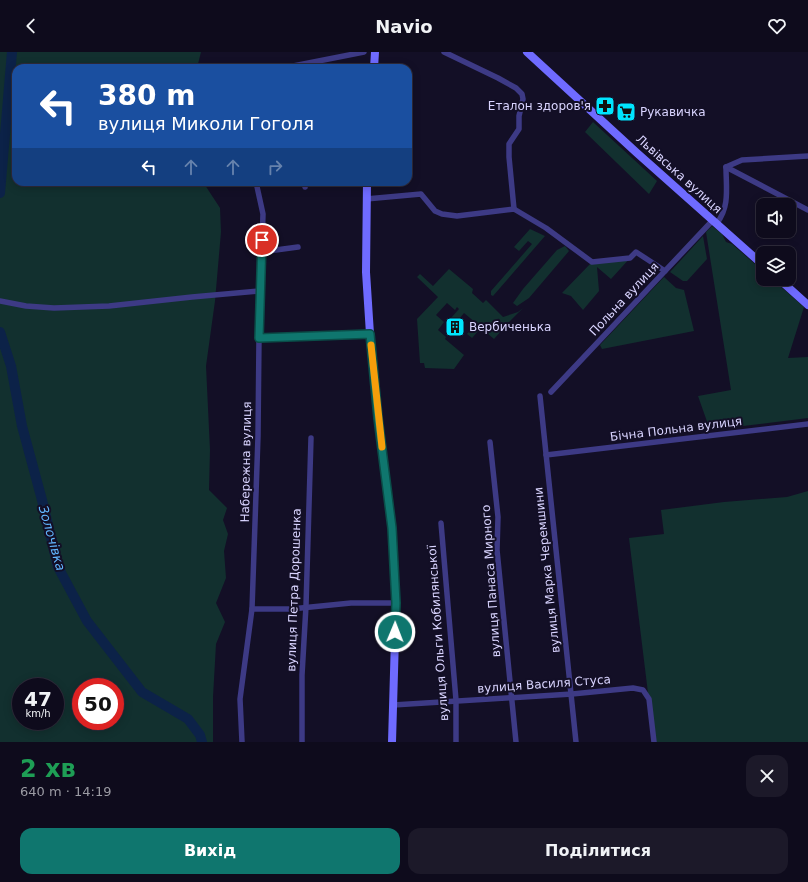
<!DOCTYPE html>
<html lang="uk">
<head>
<meta charset="utf-8">
<style>
	:root { --surface:#0e0b1c; --page:#1c1929; --text:#f1f3f6; --muted:#9b9ba3; --line:#2e2b3b; --accent:#0f766e }
	body { margin:0; font-family:"DejaVu Sans",sans-serif; background:var(--page); color:var(--text); height:100vh; display:flex; flex-direction:column; font-size:15px; white-space:nowrap }
	* { box-sizing:border-box; margin:0 }
	p { font-size:13px; color:var(--muted) }
	.icon { flex:none; width:22px; height:22px; fill:none; stroke:currentColor; stroke-width:2; stroke-linecap:round; stroke-linejoin:round }
	.map { position:relative; height:690px; overflow:hidden }
	.panel { display:flex; flex-direction:column; background:var(--surface); flex:1 }
	.panel>* { flex:none }
	.guide { position:absolute; left:12px; top:12px; width:400px; height:122px; border-radius:12px; box-shadow:0 2px 10px #0003,0 0 0 1px var(--line); background:#1a4fa0; color:#fff; overflow:hidden }
	.controls { position:absolute; left:756px; top:146px; display:grid; gap:8px }
	.controls a { display:grid; place-items:center; width:40px; height:40px; border-radius:8px; background:var(--surface); box-shadow:0 2px 10px #0003,0 0 0 1px var(--line); font-size:20px }
	.speed { position:absolute; left:12px; top:626px; display:flex; gap:8px; font-size:20px; font-weight:700; text-align:center }
	.speed>* { display:grid; place-content:center; width:52px; height:52px; border-radius:50%; background:var(--surface); box-shadow:0 2px 10px #0003,0 0 0 1px var(--line); line-height:1 }
	.speed small { font-size:10px; font-weight:400 }
	.speed .limit { border:6px solid #d22; background:#fff; color:#111 }
	.pin { position:absolute; display:grid; place-items:center; width:34px; height:34px; color:#fff; margin:-17px; border:2px solid #fff; border-radius:50%; box-shadow:0 1px 4px #0007 }
	.me { position:absolute; width:44px; margin:-22px; rotate:1deg; stroke-linejoin:round; filter:drop-shadow(0 0 3px #0008) }
	.turn { display:flex; align-items:center; gap:14px; height:84px; padding:0 20px; font-size:18px }
	.turn .icon { width:52px; height:52px; stroke-width:2.5 }
	.turn b { display:block; font-size:28px; line-height:34px }
	.lanes { display:flex; align-items:center; height:38px; padding:0 20px; background:#0003; justify-content:center; gap:20px; direction:ltr }
	.lanes .off { opacity:.35 }
	.round { display:grid; place-items:center; flex:none; width:42px; height:42px; border-radius:12px; background:var(--page) }
	.summary { display:flex; align-items:center; justify-content:space-between; height:68px; padding:0 20px }
	h1 { font-size:24px; font-weight:700; line-height:30px; color:#1e9e55 }
	.primary-button { display:flex; gap:8px; margin-top:auto; padding:8px 20px }
	.primary-button a { flex:1; height:46px; border-radius:12px; background:var(--accent); color:#fff; font-size:16px; font-weight:700; line-height:46px; text-align:center }
	.primary-button a+a { background:var(--page); color:var(--text) }
	header { display:flex; justify-content:space-between; align-items:center; height:52px; padding:0 20px; background:var(--surface); font-size:18px; font-weight:700 }
	.map>svg:first-child { display:block }
	.green { fill:#12302f; fill-rule:evenodd }
	.lines { fill:none; stroke-linecap:round; stroke-linejoin:round }
	.river { stroke:#0c2248; stroke-width:10 }
	.minor { stroke:#3d3a85; stroke-width:5.5 }
	.secondary { stroke:#6f6bff; stroke-width:8 }
	.route-casing { stroke:#0a4d48; stroke-width:10 }
	.route { stroke:#0f766e; stroke-width:7 }
	.slow { stroke:#f59e0b; stroke-width:7 }
	.labels { text-anchor:middle; dominant-baseline:central; stroke-width:4; stroke-linejoin:round; paint-order:stroke }
	.poi-label { font-size:12px; fill:#d9d4ff; stroke:#130f26; text-anchor:start }
	.street-label { font-size:12px; fill:#d9d4ff; stroke:#130f26 }
	.water-label { font-size:13px; font-style:italic; fill:#62b6ff; stroke:#130f26 }
</style>
</head>
<body>
<header><svg class="icon" aria-label="back" viewBox="0 0 24 24"><path d="M15 5l-7 7 7 7"/></svg>Navio<svg class="icon" aria-label="heart" viewBox="0 0 24 24"><path d="M12 20l-8-8c-3-5 5-10 8-4 3-6 11-1 8 4z"/></svg></header>
<div class="map">
<svg width="808" height="690" viewBox="0 0 808 690">
	<rect width="100%" height="100%" fill="#130f26"/>
	<g class="green">
		<path d="M0 0H201L197 16H16V130H203L220 156 221 180 215 249 206 314 210 398 209 438 227 456 223 468 228 482 224 499 226 526 216 551 225 570 216 592 213 645V690H0ZM21 635H55V669H21ZM81 635H115V669H81Z"/>
		<polygon points="593,70 657,129 649,142 585,80"/>
		<polygon points="712,174 722,182 726,190 732,192 763,219 763,227 772,227 804,255 788,306 808,305 808,366 710,378 698,344 731,338 706,180"/>
		<polygon points="530,177 545,184 493,244 491,243 491,239 532,192 528,189 519,199 514,195"/>
		<polygon points="703,184 707,207 687,229 683,229 670,220"/>
		<polygon points="565,194 569,199 529,246 517,254 513,251 523,237 557,198"/>
		<polygon points="630,206 611,227 597,215 599,239 583,258 571,244 562,241 592,210"/>
		<polygon points="449,217 473,237 472,241 483,251 486,248 503,265 518,260 523,256 504,275 502,274 502,278 494,287 481,276 472,286 467,282 476,271 464,261 455,272 450,267 459,257 457,255 455,258 447,251 436,263 444,270 438,278 446,285 445,287 464,303 454,317 425,316 424,311 420,311 417,267 438,245 417,225 420,222 433,234"/>
		<polygon points="664,225 676,236 684,238 694,279 602,297 600,293"/>
		<polygon points="808,439 808,690 654,690 629,486 664,482 661,458 724,450 787,445"/>
	</g>
	<g class="lines">
		<g class="river">
			<polyline points="0,141 12,0"/>
			<polyline points="0,280 11,314 22,374 42,448 58,515 87,569 142,640 188,667 200,683 202,690"/>
		</g>
		<g class="minor">
			<polyline points="444,0 498,26 516,36 522,42 523,47 519,64 519,77 509,92 509,105 514,157"/>
			<polyline points="283,16 364,0"/>
			<polyline points="726,115 808,158"/>
			<polyline points="726,115 742,108 808,104"/>
			<polyline points="304,130 305,135"/>
			<polyline points="366,147 421,142 435,159 442,162 457,164 514,157 546,176 592,210 630,206 636,200 665,219"/>
			<path d="M717 171C730 154 726 136 726 115"/>
			<polyline points="261,200 298,195"/>
			<polyline points="0,249 26,254 54,256 109,254 192,245 260,239"/>
			<polyline points="259,286 370,282"/>
			<polyline points="551,340 713,168"/>
			<polyline points="540,344 576,690"/>
			<polyline points="490,390 498,465 497,498 516,690"/>
			<polyline points="546,403 808,372"/>
			<polyline points="441,471 456,648 456,690"/>
			<polyline points="252,557 291,557 351,551 396,551"/>
			<polyline points="393,653 572,642 633,636 643,638 649,647 654,690"/>
			<polyline points="242,690 240,647 252,557 258,384 259,286 263,162 256,130"/>
			<polyline points="302,690 302,623 306,554 311,386"/>
		</g>
		<g class="secondary">
			<polyline points="527,0 637,101 763,213"/>
			<polyline points="374,16 375,0"/>
			<polyline points="367,130 366,220 370,282 378,366 392,476 396,551 392,690"/>
			<polyline points="779,227 808,253"/>
		</g>
	</g>
	<g class="lines">
		<defs>
			<polyline id="route" points="262,188 259,286 370,282 378,366 392,476 396,551 395,580"/>
		</defs>
		<use href="#route" class="route-casing"/>
		<use href="#route" class="route"/>
		<polyline class="slow" points="371,293 382,395"/>
	</g>
	<defs>
		<symbol id="pharmacy-square" viewBox="-11 -11 22 22"><rect x="-9" y="-9" width="18" height="18" rx="4" fill="#00e5ff" stroke="#130f26"/><path d="M-2-6h4v4h4v4h-4v4h-4v-4h-4v-4h4Z" fill="#111"/></symbol>
		<symbol id="supermarket-square" viewBox="-11 -11 22 22"><rect x="-9" y="-9" width="18" height="18" rx="4" fill="#00e5ff" stroke="#130f26"/><path d="M-6-5.5h2.5l.6 2H6L4.5 2H-2.5L-4.4-4H-6ZM-1.5 3.2a1.3 1.3 0 1 0 .1 0ZM3 3.2a1.3 1.3 0 1 0 .1 0Z" fill="#111"/></symbol>
		<symbol id="building-square" viewBox="-11 -11 22 22"><rect x="-9" y="-9" width="18" height="18" rx="4" fill="#00e5ff" stroke="#130f26"/><path d="M-4-6H4V6H1V3H-1V6H-4ZM-2.5-4.3h1.7v1.8h-1.7ZM.8-4.3h1.7v1.8H.8ZM-2.5-1h1.7V.8h-1.7ZM.8-1h1.7V.8H.8Z" fill="#111"/></symbol>
	</defs>
	<g fill-rule="evenodd">
		<use href="#pharmacy-square" x="594" y="43" width="22" height="22"/>
		<use href="#supermarket-square" x="615" y="49" width="22" height="22"/>
		<use href="#building-square" x="444" y="264" width="22" height="22"/>
	</g>
	<g class="labels">
		<g class="poi-label">
			<text x="591" y="54" text-anchor="end">Еталон здоров'я</text>
			<text x="640" y="60">Рукавичка</text>
			<text x="469" y="275">Вербиченька</text>
		</g>
		<g class="street-label">
			<text transform="translate(679 122) rotate(42)">Львівська вулиця</text>
			<text transform="translate(624 247) rotate(-47)">Польна вулиця</text>
			<text transform="translate(676 377) rotate(-7)">Бічна Польна вулиця</text>
			<text transform="translate(246 410) rotate(-89)">Набережна вулиця</text>
			<text transform="translate(547 518) rotate(-96)">вулиця Марка Черемшини</text>
			<text transform="translate(491 529) rotate(-94)">вулиця Панаса Мирного</text>
			<text transform="translate(294 538) rotate(-88)">вулиця Петра Дорошенка</text>
			<text transform="translate(438 581) rotate(-94)">вулиця Ольги Кобилянської</text>
			<text transform="translate(544 632) rotate(-4)">вулиця Василя Стуса</text>
		</g>
		<g class="water-label">
			<text transform="translate(52 486) rotate(74)">Золочівка</text>
		</g>
	</g>
</svg>
<div class="controls">
<a><svg class="icon" aria-label="sound" viewBox="0 0 24 24"><path d="M4 9h4l5-4v14l-5-4H4zM17 9q2 3 0 6"/></svg></a>
<a><svg class="icon" aria-label="layers" viewBox="0 0 24 24"><path d="M12 4l9 5-9 5-9-5zM3 14l9 5 9-5"/></svg></a>
</div>
<div class="speed"><div>47<small>km/h</small></div><div class="limit">50</div></div>
<div class="pin" style="left:262px;top:188px;background:#d93025"><svg class="icon" aria-label="arrive" viewBox="0 0 24 24"><path d="M6 21V4h12l-3 4 3 4H6"/></svg></div>
<svg class="me" style="left:395px;top:580px" viewBox="-20 -20 40 40"><circle r="17" fill="#0f766e" stroke="#fff" stroke-width="3"/><path d="M0-11L8 9 0 5-8 9z" fill="#fff"/></svg>
<div class="guide">
<div class="turn"><svg class="icon" aria-label="left" viewBox="0 0 24 24"><path d="M17 20v-9H6M10 6l-5 5 5 5"/></svg><div><b>380 m</b>вулиця Миколи Гоголя</div></div>
<div class="lanes"><svg class="icon" aria-label="left" viewBox="0 0 24 24"><path d="M17 20v-9H6M10 6l-5 5 5 5"/></svg><svg class="icon off" aria-label="ahead" viewBox="0 0 24 24"><path d="M12 20V5M6 11l6-6 6 6"/></svg><svg class="icon off" aria-label="ahead" viewBox="0 0 24 24"><path d="M12 20V5M6 11l6-6 6 6"/></svg><svg class="icon off" aria-label="right" viewBox="0 0 24 24"><path d="M7 20v-9h11M14 6l5 5-5 5"/></svg></div>
</div>
</div>
<section class="panel">
<div class="summary"><div><h1>2 хв</h1><p>640 m · 14:19</p></div><a class="round"><svg class="icon" aria-label="close" viewBox="0 0 24 24"><path d="M6 6l12 12M18 6L6 18"/></svg></a></div>
<div class="primary-button"><a>Вихід</a><a>Поділитися</a></div>
</section>
</body>
</html>
